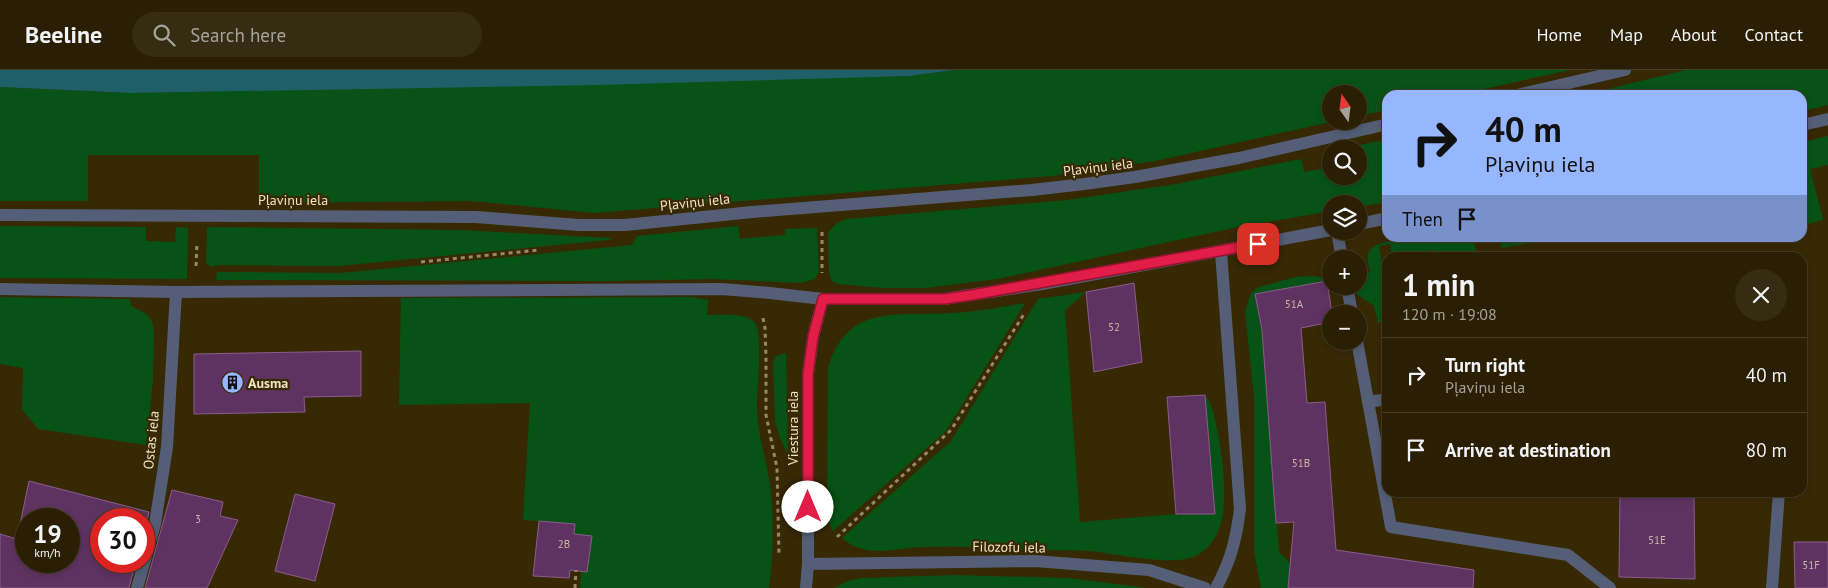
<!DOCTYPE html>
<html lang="en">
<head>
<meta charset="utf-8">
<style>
	:root { --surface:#2a1f04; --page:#362c13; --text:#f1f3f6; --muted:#a5a29a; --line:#463d26 }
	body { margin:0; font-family:"PT Sans",sans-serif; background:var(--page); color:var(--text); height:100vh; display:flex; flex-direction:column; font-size:19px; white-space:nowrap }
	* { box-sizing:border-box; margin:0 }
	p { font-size:16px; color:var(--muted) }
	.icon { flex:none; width:28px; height:28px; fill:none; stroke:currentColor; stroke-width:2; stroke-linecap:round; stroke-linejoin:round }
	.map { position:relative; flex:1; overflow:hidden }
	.sheet { position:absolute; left:1382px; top:182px; width:425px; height:245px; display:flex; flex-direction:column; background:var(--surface); border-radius:15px; box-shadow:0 2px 8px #0003,0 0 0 1px var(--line) }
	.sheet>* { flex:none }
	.hud { position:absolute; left:1382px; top:20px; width:425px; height:152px; border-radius:15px; box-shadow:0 2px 8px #0003,0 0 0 1px var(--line); background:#96b6fd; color:#111; overflow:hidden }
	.needle { width:32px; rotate:346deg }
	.fabs { position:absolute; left:1322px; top:15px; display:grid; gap:10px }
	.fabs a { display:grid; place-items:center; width:45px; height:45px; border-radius:50%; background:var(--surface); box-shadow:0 2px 8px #0003,0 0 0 1px var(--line); font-size:25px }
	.speed { position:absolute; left:15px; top:438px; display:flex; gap:10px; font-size:25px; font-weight:700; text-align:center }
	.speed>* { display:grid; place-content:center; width:65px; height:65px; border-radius:50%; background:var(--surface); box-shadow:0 2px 8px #0003,0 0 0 1px var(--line); line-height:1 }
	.speed small { font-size:12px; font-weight:400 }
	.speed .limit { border:8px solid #d22; background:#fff; color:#111 }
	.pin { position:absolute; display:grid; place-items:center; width:42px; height:42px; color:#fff; margin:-21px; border-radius:10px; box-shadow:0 2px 8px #0006 }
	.me { position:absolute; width:55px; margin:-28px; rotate:0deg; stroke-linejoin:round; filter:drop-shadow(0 0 4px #0008) }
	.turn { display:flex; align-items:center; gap:18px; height:105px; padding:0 20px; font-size:22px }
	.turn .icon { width:65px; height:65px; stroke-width:2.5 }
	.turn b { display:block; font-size:35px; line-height:42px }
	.then { display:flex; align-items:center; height:48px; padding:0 20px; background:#0003; gap:10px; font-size:19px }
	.round { display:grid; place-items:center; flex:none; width:52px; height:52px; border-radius:26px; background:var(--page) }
	.summary { display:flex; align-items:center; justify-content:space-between; height:85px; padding:0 20px }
	h1 { font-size:30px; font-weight:600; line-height:38px }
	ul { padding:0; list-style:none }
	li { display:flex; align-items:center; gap:15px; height:75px; padding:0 20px; border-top:1px solid var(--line) }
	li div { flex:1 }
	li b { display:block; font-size:19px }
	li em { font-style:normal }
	header { display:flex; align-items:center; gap:30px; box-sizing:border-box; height:70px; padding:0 25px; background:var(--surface); border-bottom:1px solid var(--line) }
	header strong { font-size:24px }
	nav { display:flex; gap:28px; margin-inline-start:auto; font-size:18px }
	.search { width:350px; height:45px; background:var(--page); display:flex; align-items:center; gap:12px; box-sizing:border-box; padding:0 18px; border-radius:28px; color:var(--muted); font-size:19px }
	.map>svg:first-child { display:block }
	.green { fill:#075317 }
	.water { fill:#1d6067 }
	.building { fill:#5f3361; stroke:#8a5c8c; fill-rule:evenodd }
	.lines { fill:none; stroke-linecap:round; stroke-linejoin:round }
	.path { stroke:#978866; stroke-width:3; stroke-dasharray:4 4; stroke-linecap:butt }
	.lane { stroke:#545f77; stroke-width:12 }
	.street { stroke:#545f77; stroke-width:12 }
	.route-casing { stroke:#92132f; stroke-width:12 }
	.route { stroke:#e11d48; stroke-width:9 }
	.labels { text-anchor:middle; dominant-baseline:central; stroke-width:4.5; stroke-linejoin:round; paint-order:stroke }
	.number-label { font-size:11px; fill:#ccb6aa }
	.street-label { font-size:14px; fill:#f1e2c2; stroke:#382905 }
	.poi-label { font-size:14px; font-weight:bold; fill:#f1e2c2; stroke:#382905; text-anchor:start }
</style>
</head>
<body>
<header>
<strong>Beeline</strong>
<div class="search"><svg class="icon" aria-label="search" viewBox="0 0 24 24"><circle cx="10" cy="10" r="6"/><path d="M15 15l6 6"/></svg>Search here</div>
<nav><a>Home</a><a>Map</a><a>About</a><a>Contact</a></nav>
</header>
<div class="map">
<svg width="1828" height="518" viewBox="0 0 1828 518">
	<rect width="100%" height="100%" fill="#382905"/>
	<g class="green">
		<polygon points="954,0 1570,0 1456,25 1388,25 1387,40 1359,46 1359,24 1331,24 1331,51 1335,51 1155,91 1051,106 594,143 471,131 259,133 259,85 88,85 88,131 0,131 0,17 131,23 909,6"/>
		<polygon points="1686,0 1828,0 1828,35 1803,41 1802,25 1583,25"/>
		<polygon points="1828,66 1828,95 1810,99 1823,150 1803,155 1803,72"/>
		<polygon points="1387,69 1387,132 1359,137 1359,134 1331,134 1331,141 1238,157 997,209 926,218 883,218 837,214 831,210 829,203 828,162 837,153 846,149 1067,130 1176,114 1301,89 1304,102 1331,97 1331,106 1359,106 1359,79 1343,79"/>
		<polygon points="0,156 146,157 146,171 175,172 176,157 188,158 187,209 0,208"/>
		<polygon points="738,156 740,169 785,165 785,159 817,158 819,202 815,209 801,213 712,209 608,211 216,210 217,202 341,203 632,175 637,166"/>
		<polygon points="207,157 459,160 612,168 608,170 338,196 220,195 211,197 206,193"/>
		<path d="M1418 168H1474L1476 183 1456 187H1436L1434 180 1392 187 1390 174 1379 176 1387 224V251L1378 253 1374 236 1352 221 1351 216H1359V205L1370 202C1369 196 1366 188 1369 182 1374 170 1406 169 1418 168Z"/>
		<polygon points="1500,168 1541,168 1542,171 1501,178"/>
		<polygon points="1316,206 1327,211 1255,224 1262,265 1279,482 1290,493 1288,518 1261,518 1254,481 1254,328 1245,241 1251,223 1259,217 1296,207"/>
		<path d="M1086 222 1065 240 1080 452 1176 444H1215L1205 325C1215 332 1221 384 1223 397 1225 427 1228 466 1199 484 1177 499 1116 483 1088 481 1069 480 1050 480 1031 480 996 479 961 475 926 477 905 477 882 484 862 479 854 477 848 473 842 468L951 371 1038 229Z"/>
		<polygon points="0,227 130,229 131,236 145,243 152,251 154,262 153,310 146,375 38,359 22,339 23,298 0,294"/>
		<path d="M691 227 708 230 707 245C720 245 747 242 755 253 763 265 757 317 757 333 756 363 768 392 771 423 774 453 773 488 769 518H580L581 501 587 502 592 466 574 464V454L523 450 530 333 399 335 401 228Z"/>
		<path d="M1025 233 946 361 833 461 829 453 827 442 828 298C848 232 897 247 952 243 977 242 1001 237 1025 233Z"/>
		<polygon points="786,283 788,385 780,368 775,352 773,294 776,286"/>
		<polygon points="954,505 1069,508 1146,518 834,518 848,511 862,508"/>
	</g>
	<polygon class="water" points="0,0 954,0 909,6 598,15 131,23 0,17"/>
	<g class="building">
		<polygon points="1327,211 1332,244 1331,252 1301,258 1307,333 1325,332 1336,480 1474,500 1473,518 1288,518 1294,452 1276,453 1262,260 1255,224"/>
		<polygon points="1134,213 1142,292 1094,302 1086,222"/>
		<polygon points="361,281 361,326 304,327 305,342 194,344 194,284"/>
		<polygon points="1205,325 1215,444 1176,444 1167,327"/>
		<path d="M29 411 149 442 144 464V449H101V491H136L129 518H0V464L17 469ZM26 449H69V491H26Z"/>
		<polygon points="172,420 223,432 220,446 238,450 207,518 145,518"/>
		<polygon points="1620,422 1694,422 1695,509 1619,507"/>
		<polygon points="295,424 335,434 315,511 275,501"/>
		<polygon points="539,451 575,454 574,464 592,466 587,502 570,500 569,508 533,506"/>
		<polygon points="1794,472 1828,472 1828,518 1795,518"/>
	</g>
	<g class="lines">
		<g class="path">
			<polyline points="822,162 822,203"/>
			<polyline points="421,192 539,180"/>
			<polyline points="196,196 197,172"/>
			<polyline points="763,248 765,258 766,287 766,345 777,398 779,486"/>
			<polyline points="837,467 951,360 1024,244"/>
			<polyline points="575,518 576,500"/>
		</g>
		<g class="lane">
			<polyline points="1337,161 1342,189"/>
			<polyline points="1347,216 1352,244"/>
			<polyline points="1357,271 1391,457 1568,485 1610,518"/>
			<polyline points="1368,332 1388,329"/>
			<polyline points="1772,518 1779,422"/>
		</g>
		<g class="street">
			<polyline points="1517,25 1625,0"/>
			<polyline points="1802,55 1828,49"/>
			<polyline points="0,145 476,147 579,155 625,155 752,142 1032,120 1084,114 1135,107 1239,88 1388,54"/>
			<polyline points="1359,154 1388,148"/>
			<polyline points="0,219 176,222 722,219 770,223 823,229 944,229 1042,214 1331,160"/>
			<polyline points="808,494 1035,491 1149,500 1205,518"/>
			<polyline points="137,518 155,454 167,377 176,222"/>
			<polyline points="806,518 808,494 808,304 813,267 823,229"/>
			<path d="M1216 518C1231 490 1236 470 1240 439L1221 182"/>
		</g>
	</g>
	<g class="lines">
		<defs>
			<polyline id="route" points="808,437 808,304 813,267 823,229 944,229 972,225 1258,174"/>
		</defs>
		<use href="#route" class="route-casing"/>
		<use href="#route" class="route"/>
	</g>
	<defs>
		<symbol id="building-disc" viewBox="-11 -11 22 22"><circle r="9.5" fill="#96b6fd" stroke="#382905"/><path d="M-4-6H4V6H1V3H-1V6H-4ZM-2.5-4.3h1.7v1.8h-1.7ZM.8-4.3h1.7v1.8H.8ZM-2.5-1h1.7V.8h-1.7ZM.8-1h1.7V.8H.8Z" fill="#111"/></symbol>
	</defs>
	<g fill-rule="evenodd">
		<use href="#building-disc" x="220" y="300" width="25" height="25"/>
	</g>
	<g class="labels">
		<g class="number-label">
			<text x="1294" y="234">51A</text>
			<text x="1114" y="257">52</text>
			<text x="1301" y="393">51B</text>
			<text x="198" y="449">3</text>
			<text x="1657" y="470">51E</text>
			<text x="564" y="474">2B</text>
			<text x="1811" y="495">51F</text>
		</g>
		<g class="street-label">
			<text transform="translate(1098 97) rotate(-7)">Pļaviņu iela</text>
			<text x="293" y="130">Pļaviņu iela</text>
			<text transform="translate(695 132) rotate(-6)">Pļaviņu iela</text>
			<text transform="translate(793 358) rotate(-90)">Viestura iela</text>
			<text transform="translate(151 370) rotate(-84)">Ostas iela</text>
			<text transform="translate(1009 477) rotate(1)">Filozofu iela</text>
		</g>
		<g class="poi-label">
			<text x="248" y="313">Ausma</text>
		</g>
	</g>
</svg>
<div class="fabs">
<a><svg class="needle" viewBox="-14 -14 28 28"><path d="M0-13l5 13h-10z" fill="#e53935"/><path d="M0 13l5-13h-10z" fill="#a5a29a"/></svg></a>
<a><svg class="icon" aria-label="search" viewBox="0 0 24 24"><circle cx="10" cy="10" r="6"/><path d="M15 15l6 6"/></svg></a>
<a><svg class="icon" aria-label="layers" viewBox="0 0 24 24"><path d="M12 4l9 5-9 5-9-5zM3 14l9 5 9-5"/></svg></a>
<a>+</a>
<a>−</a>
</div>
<div class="speed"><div>19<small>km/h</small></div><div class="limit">30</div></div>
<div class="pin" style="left:1258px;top:174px;background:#d93025"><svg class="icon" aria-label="arrive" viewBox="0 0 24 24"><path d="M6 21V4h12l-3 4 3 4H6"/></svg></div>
<svg class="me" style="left:808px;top:437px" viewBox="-20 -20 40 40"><circle r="19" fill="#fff"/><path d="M0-13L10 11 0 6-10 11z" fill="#e11d48"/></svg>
<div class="hud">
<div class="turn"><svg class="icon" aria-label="right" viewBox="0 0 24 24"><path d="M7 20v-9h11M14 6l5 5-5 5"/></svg><div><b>40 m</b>Pļaviņu iela</div></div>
<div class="then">Then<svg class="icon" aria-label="arrive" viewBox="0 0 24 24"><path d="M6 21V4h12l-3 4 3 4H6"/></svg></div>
</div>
<section class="sheet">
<div class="summary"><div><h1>1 min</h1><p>120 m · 19:08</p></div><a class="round"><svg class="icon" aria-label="close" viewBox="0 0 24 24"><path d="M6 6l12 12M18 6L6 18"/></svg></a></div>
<ul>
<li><svg class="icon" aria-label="right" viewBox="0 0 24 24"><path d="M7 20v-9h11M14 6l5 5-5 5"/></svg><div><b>Turn right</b><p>Pļaviņu iela</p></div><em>40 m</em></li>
<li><svg class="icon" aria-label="arrive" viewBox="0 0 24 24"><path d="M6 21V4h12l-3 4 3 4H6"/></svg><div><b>Arrive at destination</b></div><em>80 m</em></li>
</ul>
</section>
</div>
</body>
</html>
